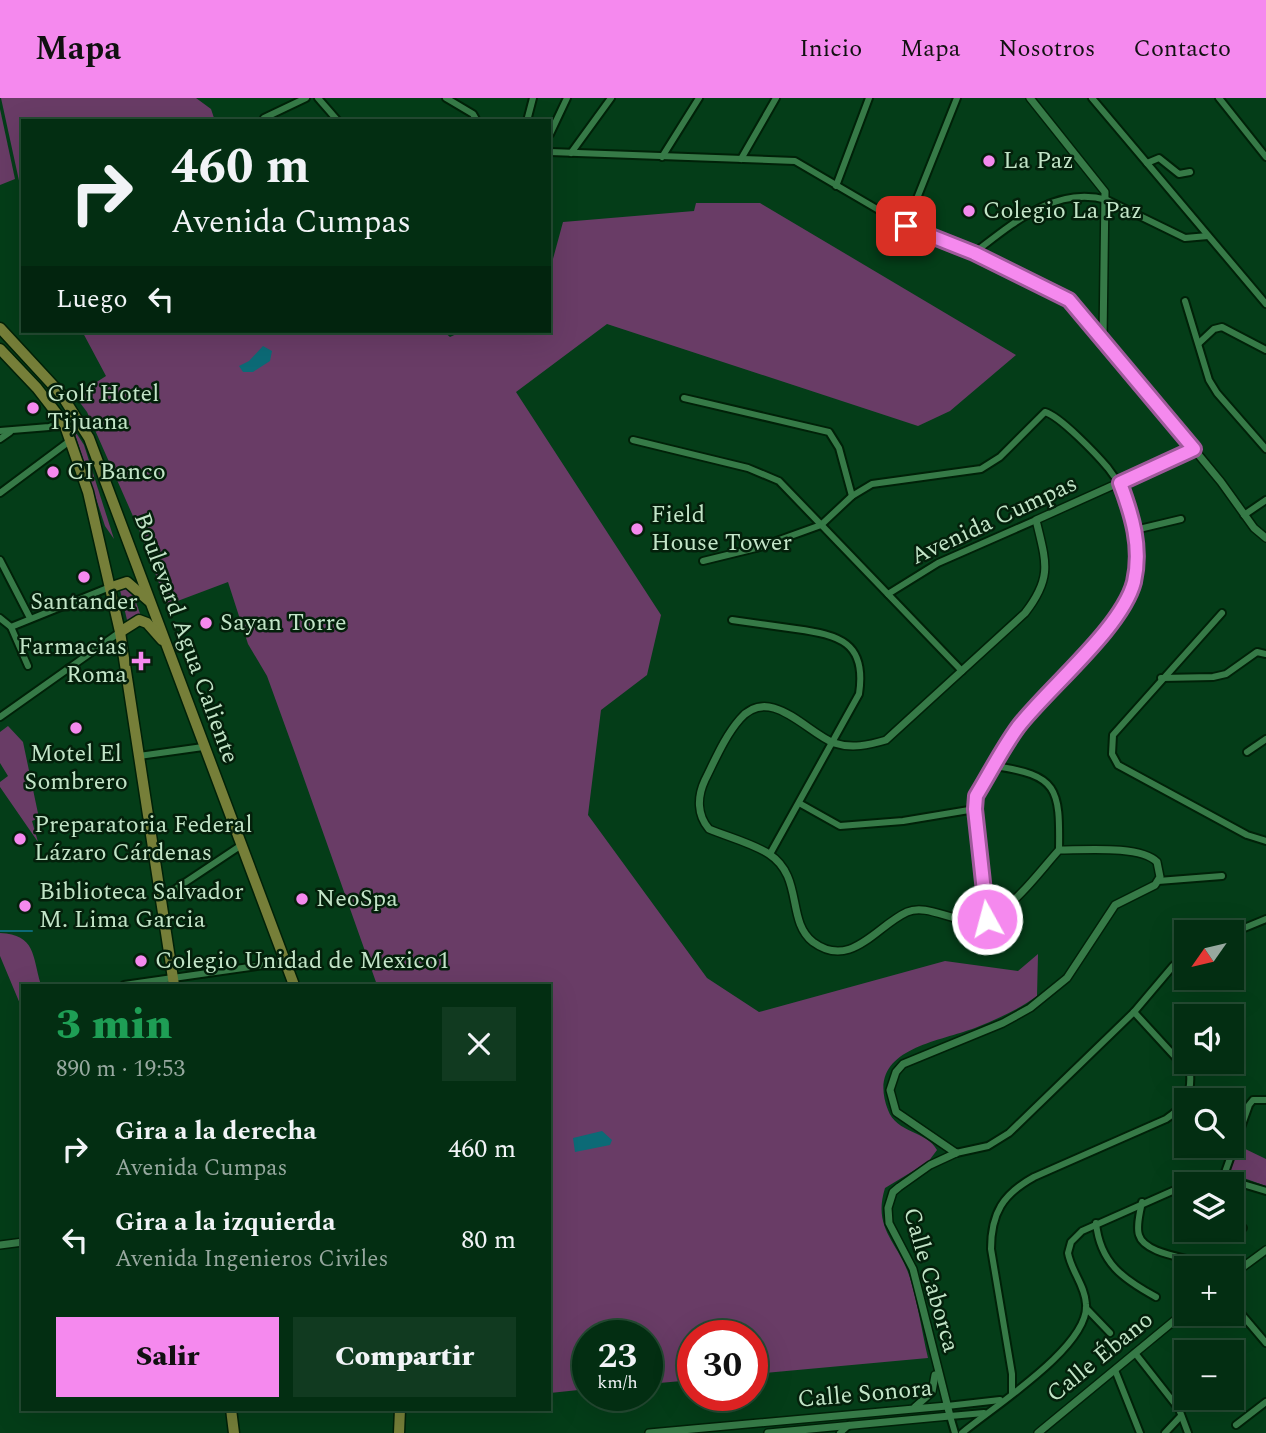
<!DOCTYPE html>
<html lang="es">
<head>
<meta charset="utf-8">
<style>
	:root { --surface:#032e12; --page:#113a20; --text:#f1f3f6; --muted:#97a89f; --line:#244a32; --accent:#f589ee }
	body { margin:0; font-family:Spectral,serif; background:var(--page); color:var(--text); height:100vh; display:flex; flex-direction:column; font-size:26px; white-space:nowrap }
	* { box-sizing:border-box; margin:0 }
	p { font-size:23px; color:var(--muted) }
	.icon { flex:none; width:38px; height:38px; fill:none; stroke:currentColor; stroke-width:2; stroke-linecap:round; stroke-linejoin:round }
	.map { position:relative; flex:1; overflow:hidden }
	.panel { position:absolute; left:21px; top:886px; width:530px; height:427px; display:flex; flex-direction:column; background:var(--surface); border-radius:0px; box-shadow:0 7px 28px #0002,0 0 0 2px var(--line) }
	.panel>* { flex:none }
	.banner { position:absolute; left:21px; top:21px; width:530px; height:214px; border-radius:0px; box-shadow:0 7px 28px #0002,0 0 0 2px var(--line); background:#032e12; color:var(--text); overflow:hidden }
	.needle { width:46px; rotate:236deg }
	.controls { position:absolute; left:1174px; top:822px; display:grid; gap:14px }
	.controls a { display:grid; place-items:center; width:70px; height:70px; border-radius:0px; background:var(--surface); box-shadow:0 7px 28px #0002,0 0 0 2px var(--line); font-size:35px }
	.speed { position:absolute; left:572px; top:1222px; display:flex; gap:14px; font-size:35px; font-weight:700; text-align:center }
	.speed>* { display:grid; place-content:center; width:91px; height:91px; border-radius:50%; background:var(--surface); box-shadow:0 7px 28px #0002,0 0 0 2px var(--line); line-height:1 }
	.speed small { font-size:18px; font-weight:400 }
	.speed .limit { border:10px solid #d22; background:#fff; color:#111 }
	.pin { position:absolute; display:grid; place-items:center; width:60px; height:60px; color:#fff; margin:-30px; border-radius:14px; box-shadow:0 4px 10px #0006 }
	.me { position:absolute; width:77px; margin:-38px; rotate:353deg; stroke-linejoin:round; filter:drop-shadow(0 0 5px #0008) }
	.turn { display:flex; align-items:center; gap:24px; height:147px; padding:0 35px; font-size:32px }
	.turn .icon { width:91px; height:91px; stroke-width:2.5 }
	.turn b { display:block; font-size:49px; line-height:60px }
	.then { display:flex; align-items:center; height:66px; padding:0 35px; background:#0003; gap:14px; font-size:26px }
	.round { display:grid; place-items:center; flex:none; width:74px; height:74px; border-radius:0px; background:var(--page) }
	.overview { display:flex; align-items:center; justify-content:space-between; height:119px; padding:0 35px }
	h1 { font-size:42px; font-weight:800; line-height:52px; color:#1e9e55 }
	.cta { display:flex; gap:14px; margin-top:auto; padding:14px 35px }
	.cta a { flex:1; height:80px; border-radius:0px; background:var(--accent); color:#111; font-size:28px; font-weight:800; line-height:80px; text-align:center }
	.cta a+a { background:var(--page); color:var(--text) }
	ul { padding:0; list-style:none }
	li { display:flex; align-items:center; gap:21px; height:91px; padding:0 35px }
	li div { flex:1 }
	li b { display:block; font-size:26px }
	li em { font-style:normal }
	header { display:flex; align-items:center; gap:42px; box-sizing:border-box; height:98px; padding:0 35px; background:var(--accent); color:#111 }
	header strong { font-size:33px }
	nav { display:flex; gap:38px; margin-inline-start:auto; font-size:24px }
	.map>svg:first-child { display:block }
	.green { fill:#693c66 }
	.water { fill:#0c6a76 }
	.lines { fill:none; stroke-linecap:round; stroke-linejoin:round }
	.stream { stroke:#0c6a76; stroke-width:2 }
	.minor-casing { stroke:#002108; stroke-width:10 }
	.tertiary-casing { stroke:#002108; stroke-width:10 }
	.primary-casing { stroke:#002108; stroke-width:13 }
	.minor { stroke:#367a47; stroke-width:6 }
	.tertiary { stroke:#367a47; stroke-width:7 }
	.primary { stroke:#767f39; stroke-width:10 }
	.route-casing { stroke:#9f599b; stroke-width:18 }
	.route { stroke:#f589ee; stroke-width:12 }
	.poi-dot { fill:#f589ee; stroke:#04200b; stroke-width:2.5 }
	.labels { text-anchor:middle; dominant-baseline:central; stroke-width:5; stroke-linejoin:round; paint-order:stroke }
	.poi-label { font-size:24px; fill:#c3e5c8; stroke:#04200b; text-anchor:start }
	.street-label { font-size:24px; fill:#c3e5c8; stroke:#04200b }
</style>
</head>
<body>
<header>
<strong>Mapa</strong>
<nav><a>Inicio</a><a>Mapa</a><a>Nosotros</a><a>Contacto</a></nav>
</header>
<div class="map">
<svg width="1266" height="1335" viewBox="0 0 1266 1335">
	<rect width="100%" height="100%" fill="#043d18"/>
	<g class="green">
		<polygon points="1,0 196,0 211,11 215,23 23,23 23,101"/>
		<polygon points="0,11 15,81 0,87"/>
		<path d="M696 105H760L1016 257 950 313 918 328 607 226 516 294 661 517 647 577 601 612 588 717 707 880 759 914 945 863 1018 873 1038 856 1037 898C1018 912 997 921 975 930 934 945 865 952 888 1012 896 1035 927 1033 937 1052L928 1064 885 1090C872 1132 899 1144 910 1180 918 1206 922 1234 928 1260L753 1276 752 1237H693V1282L648 1286V1237H588V1291L550 1295V887H377L296 658 267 578 248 546 228 484 167 507 140 434 87 314 75 298 106 278 82 233H443L450 239 463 233H550V172L563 124 694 113Z"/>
		<polygon points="73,330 84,347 114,441 105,428"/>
		<polygon points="126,489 131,491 141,518 127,522 120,492"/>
		<polygon points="8,628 23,644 39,720 32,723 38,744 0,689 0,684 8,678 0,665 0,634"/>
		<path d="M0 835C36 837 32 857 41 887H23V913L0 858Z"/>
		<polygon points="1237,1047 1266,1061 1266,1088 1227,1074"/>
	</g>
	<g class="water">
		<polygon points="263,248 272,253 270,263 253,274 243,274 239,268 249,263"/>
		<polygon points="602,1033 612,1042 610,1047 575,1054 573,1040"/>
	</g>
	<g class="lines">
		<polyline class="stream" points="0,833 32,833"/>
		<defs>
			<g id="minor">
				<polyline points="318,0 338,23"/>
				<polyline points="446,0 473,16 477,23"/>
				<polyline points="1092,0 1266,206"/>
				<polyline points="1219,0 1266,59"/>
				<polyline points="264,20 306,0"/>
				<polyline points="527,23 533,0"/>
				<polyline points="550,36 567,0"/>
				<polyline points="550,54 795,63 906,128 974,155 1057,194 1080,213 1103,241"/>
				<polyline points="571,55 611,0"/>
				<polyline points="662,59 699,0"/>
				<polyline points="741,61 776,0"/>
				<polyline points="1147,65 1159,60 1179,76 1190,74"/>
				<polyline points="836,88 869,0"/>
				<polyline points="906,128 957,0"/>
				<path d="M974 155C1012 126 1056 87 1107 102L1185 140 1208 138"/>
				<polyline points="1185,203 1209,282 1217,295 1266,351"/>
				<polyline points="1199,245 1214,231 1222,229 1266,252"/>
				<polyline points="684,300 829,334 839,350 852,398"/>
				<polyline points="0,333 49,329 77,319"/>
				<polyline points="0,341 10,334"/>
				<polyline points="633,342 748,370 779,383 962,573"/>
				<polyline points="0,395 71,342"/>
				<polyline points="1244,417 1266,402"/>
				<polyline points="1135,432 1181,421"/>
				<polyline points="0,462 30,520"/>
				<path d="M703 463 760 449 821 427 852 398 872 386 981 371 1000 359 1045 314C1060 318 1097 357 1108 370 1124 390 1132 413 1135 438 1146 522 1062 570 1018 630 1002 651 990 675 976 698L975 711 987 821"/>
				<polyline points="888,496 938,465 1036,422"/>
				<polyline points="1222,515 1113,637 1112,656 1118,667 1247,737 1266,743"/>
				<polyline points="0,520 11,529 28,568"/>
				<path d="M732 522C753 525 775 528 796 531 839 537 867 544 859 596L770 756"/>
				<polyline points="11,529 110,489"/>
				<polyline points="1161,580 1213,579 1226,576 1257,554 1266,556"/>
				<polyline points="0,619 120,534"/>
				<polyline points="1247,654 1266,641"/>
				<polyline points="139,658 203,649"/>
				<path d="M994 668C1058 677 1060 690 1059 752"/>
				<polyline points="799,705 840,728 903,723 975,711"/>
				<polyline points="1158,783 1222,778"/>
				<polyline points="162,800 240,748"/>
				<polyline points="1232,835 1266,821"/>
				<polyline points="124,887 285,864"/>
				<polyline points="956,1055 988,1048 1009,1035 1134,914 1173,868 1186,857"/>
				<polyline points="1223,1080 1249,1007 1253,1002 1266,1002"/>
				<polyline points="1187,1087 1223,1080 1266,1093"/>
				<polyline points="1180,1089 1186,1114"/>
				<path d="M1142 1104C1140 1114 1136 1128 1139 1137 1144 1155 1183 1159 1198 1164"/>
				<path d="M1096 1125C1100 1165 1123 1181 1156 1199"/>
				<polyline points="1232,1127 1243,1130"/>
				<polyline points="1232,1205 1266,1245"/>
				<polyline points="1086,1210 1110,1235"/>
				<polyline points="1135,1255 1179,1311 1188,1335"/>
				<polyline points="1115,1272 1140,1335"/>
				<path d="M1012 1295V1276L991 1151C991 1115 1003 1096 1034 1079L1166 1021C1184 1009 1192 997 1190 975L1134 914"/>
				<polyline points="947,1308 1000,1302"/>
				<polyline points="1236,1327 1266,1304"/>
				<polyline points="840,1335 849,1327"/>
				<polyline points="955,1335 950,1318 984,1315"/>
				<path d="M962 1335C993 1309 1090 1248 1086 1206 1085 1187 1071 1173 1068 1155L1071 1144 1082 1133 1186 1087"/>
				<polyline points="1165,1335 1181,1318"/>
			</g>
			<g id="tertiary">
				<polyline points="1030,0 1105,94 1103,241 1221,384 1254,430 1266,440"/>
				<path d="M956 1055 896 1014 890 992 896 974 903 966 1003 925 1030 910 1067 880 1115 807 1155 787 1160 779 1157 764C1141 747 1083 752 1059 752 1040 773 1020 801 995 817 966 836 932 803 907 814 876 828 851 872 813 844 786 823 804 779 769 756 752 745 728 739 709 731 697 717 697 699 705 682 715 662 725 638 740 621 770 586 807 635 834 645 852 651 869 647 886 642L1025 515C1053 479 1046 464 1036 422L1194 351"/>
				<polyline points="0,1147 23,1144"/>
				<polyline points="1232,1177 1266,1152"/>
				<polyline points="915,1309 932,1294 935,1277"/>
				<polyline points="649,1335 947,1308"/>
				<polyline points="768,1335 950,1318 913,1171 889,1125 888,1110 893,1094 899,1089 930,1067 956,1055"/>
				<polyline points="1038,1335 1186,1213"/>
			</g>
			<g id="primary">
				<polyline points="0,230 61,296 89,340 294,887"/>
				<polyline points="0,251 37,290 64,325 88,394 120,534 174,887"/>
				<polyline points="112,489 127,484 149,503"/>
				<polyline points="120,534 139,522 147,525 162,542"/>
				<polyline points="231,1311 234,1335"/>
				<polyline points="399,1335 400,1311"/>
			</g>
		</defs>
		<use href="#minor" class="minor-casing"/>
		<use href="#tertiary" class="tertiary-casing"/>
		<use href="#primary" class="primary-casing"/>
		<use href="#minor" class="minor"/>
		<use href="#tertiary" class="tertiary"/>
		<use href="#primary" class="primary"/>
	</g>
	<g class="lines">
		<defs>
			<path id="route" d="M906 128 974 155 1069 202 1194 351 1120 385C1132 417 1142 449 1134 484 1122 530 1048 590 1018 629 1002 651 990 675 976 698L975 711 987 821"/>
		</defs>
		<use href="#route" class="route-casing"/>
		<use href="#route" class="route"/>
	</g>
	<g class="poi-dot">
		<circle cx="989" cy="63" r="7"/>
		<circle cx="969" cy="113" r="7"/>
		<circle cx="33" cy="310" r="7"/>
		<circle cx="53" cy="374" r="7"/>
		<circle cx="637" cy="431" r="7"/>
		<circle cx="84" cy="479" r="7"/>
		<circle cx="206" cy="525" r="7"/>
		<path d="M137.5 552.5h7v7h7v7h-7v7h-7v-7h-7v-7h7z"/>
		<circle cx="76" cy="630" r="7"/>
		<circle cx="20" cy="741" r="7"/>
		<circle cx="302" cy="801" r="7"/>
		<circle cx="25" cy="808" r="7"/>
		<circle cx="141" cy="863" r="7"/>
	</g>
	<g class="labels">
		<g class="poi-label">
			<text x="1003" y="63">La Paz</text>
			<text x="983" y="113">Colegio La Paz</text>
			<text x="47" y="296">Golf Hotel<tspan x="47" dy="28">Tijuana</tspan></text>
			<text x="67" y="374">CI Banco</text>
			<text x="651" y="417">Field<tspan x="651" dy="28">House Tower</tspan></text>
			<text x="84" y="504" text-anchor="middle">Santander</text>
			<text x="220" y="525">Sayan Torre</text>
			<text x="127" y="549" text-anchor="end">Farmacias<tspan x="127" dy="28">Roma</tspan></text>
			<text x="76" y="656" text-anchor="middle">Motel El<tspan x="76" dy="28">Sombrero</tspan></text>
			<text x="34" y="727">Preparatoria Federal<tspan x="34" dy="28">Lázaro Cárdenas</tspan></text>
			<text x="39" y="794">Biblioteca Salvador<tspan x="39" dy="28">M. Lima Garcia</tspan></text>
			<text x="316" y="801">NeoSpa</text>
			<text x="155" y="863">Colegio Unidad de Mexico1</text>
		</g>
		<g class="street-label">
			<text transform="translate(994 422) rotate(-25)">Avenida Cumpas</text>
			<text transform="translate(186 540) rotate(70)">Boulevard Agua Caliente</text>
			<text transform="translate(931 1182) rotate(74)">Calle Caborca</text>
			<text transform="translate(1100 1259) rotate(-39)">Calle Ébano</text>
			<text transform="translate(865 1296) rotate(-5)">Calle Sonora</text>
		</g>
	</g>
</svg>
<div class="controls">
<a><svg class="needle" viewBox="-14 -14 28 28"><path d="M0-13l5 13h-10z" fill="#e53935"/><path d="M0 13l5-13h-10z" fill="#97a89f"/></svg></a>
<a><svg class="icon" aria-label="sound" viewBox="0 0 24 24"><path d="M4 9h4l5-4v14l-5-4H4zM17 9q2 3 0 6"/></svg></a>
<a><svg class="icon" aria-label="search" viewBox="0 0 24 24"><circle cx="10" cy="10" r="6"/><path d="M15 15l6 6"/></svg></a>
<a><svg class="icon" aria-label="layers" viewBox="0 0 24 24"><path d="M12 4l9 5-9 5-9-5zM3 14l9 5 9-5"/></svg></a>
<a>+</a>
<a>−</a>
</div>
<div class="speed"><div>23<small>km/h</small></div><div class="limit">30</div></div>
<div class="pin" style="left:906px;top:128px;background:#d93025"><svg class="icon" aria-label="arrive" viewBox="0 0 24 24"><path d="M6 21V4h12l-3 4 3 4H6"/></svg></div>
<svg class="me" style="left:987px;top:821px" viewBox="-20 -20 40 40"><circle r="17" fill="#f589ee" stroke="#fff" stroke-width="3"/><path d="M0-11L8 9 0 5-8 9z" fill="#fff"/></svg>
<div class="banner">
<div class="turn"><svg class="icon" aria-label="right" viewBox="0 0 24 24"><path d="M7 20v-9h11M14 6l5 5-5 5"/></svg><div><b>460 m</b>Avenida Cumpas</div></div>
<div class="then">Luego<svg class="icon" aria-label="left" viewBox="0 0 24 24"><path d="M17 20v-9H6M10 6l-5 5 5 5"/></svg></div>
</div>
<section class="panel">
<div class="overview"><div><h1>3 min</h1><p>890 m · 19:53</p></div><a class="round"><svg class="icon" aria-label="close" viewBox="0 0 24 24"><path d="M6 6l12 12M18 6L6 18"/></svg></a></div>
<ul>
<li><svg class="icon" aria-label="right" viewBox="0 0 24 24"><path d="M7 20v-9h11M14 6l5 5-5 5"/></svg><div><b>Gira a la derecha</b><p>Avenida Cumpas</p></div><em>460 m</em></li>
<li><svg class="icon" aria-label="left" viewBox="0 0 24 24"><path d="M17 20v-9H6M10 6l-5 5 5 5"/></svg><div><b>Gira a la izquierda</b><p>Avenida Ingenieros Civiles</p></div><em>80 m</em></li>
</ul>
<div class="cta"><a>Salir</a><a>Compartir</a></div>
</section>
</div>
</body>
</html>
